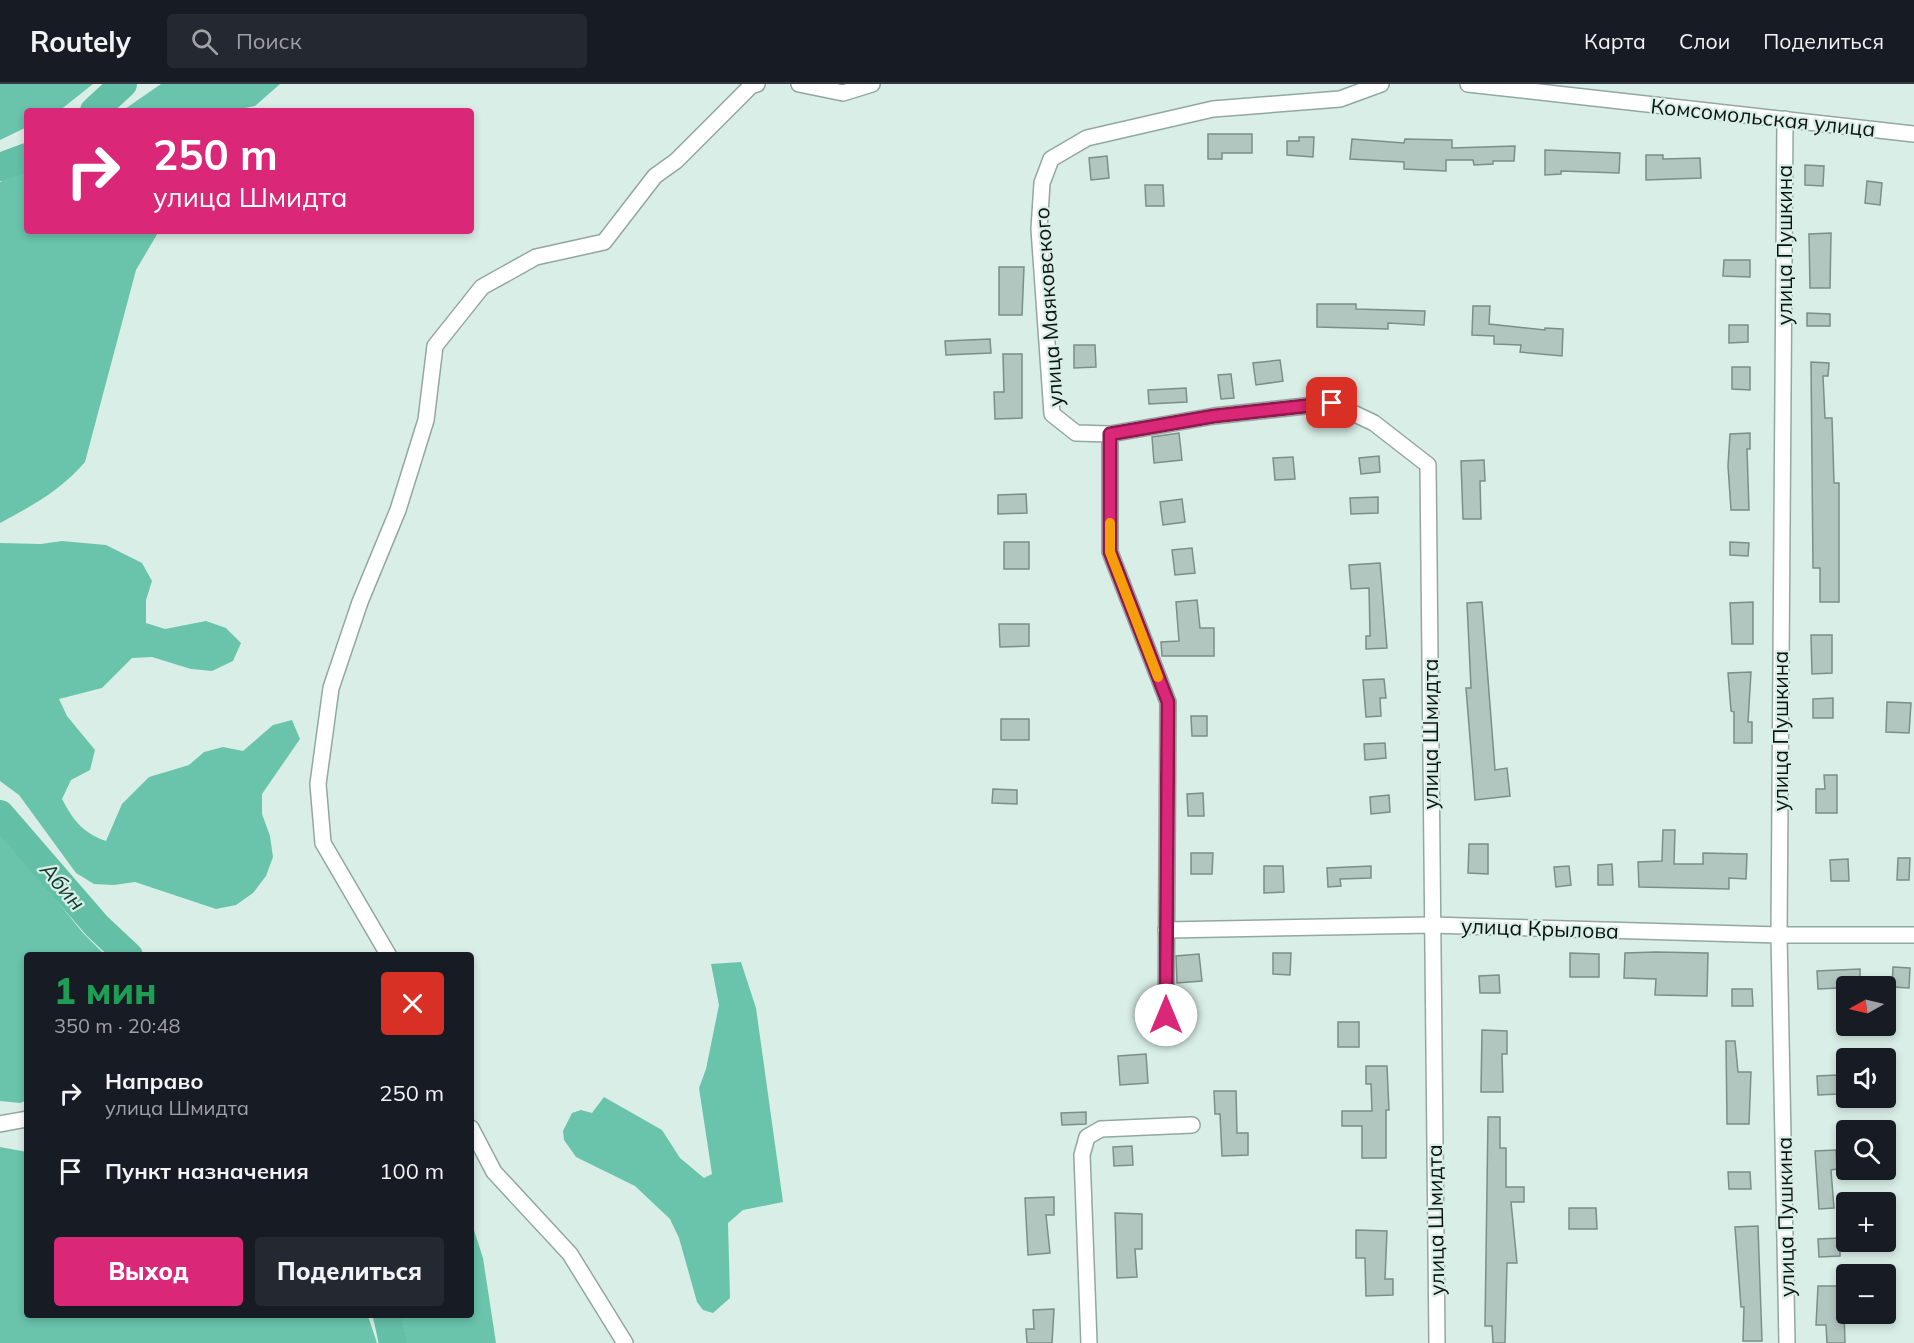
<!DOCTYPE html>
<html lang="ru">
<head>
<meta charset="utf-8">
<style>
	:root { --surface:#171b24; --page:#242831; --text:#f1f3f6; --muted:#9ea1a6; --line:#363941; --accent:#db2777 }
	body { margin:0; font-family:Mulish,sans-serif; background:var(--page); color:var(--text); height:100vh; display:flex; flex-direction:column; font-size:22px; white-space:nowrap }
	* { box-sizing:border-box; margin:0 }
	p { font-size:20px; color:var(--muted) }
	.icon { flex:none; width:33px; height:33px; fill:none; stroke:currentColor; stroke-width:2; stroke-linecap:round; stroke-linejoin:round }
	.map { position:relative; flex:1; overflow:hidden }
	.panel { position:absolute; left:24px; top:868px; width:450px; height:366px; display:flex; flex-direction:column; background:var(--surface); border-radius:6px; box-shadow:0 3px 9px #0003 }
	.panel>* { flex:none }
	.hud { position:absolute; left:24px; top:24px; width:450px; height:126px; border-radius:6px; box-shadow:0 3px 9px #0003; background:#db2777; color:#fff; overflow:hidden }
	.needle { width:39px; rotate:262deg }
	.buttons { position:absolute; left:1836px; top:892px; display:grid; gap:12px }
	.buttons a { display:grid; place-items:center; width:60px; height:60px; border-radius:6px; background:var(--surface); box-shadow:0 3px 9px #0003; font-size:30px }
	.pin { position:absolute; display:grid; place-items:center; width:51px; height:51px; color:#fff; margin:-26px; border-radius:12px; box-shadow:0 3px 9px #0006 }
	.me { position:absolute; width:66px; margin:-33px; rotate:0deg; stroke-linejoin:round; filter:drop-shadow(0 0 4px #0008) }
	.turn { display:flex; align-items:center; gap:21px; height:126px; padding:0 30px; font-size:27px }
	.turn .icon { width:78px; height:78px; stroke-width:2.5 }
	.turn b { display:block; font-size:42px; line-height:51px }
	.round { display:grid; place-items:center; flex:none; width:63px; height:63px; border-radius:6px; background:var(--page) }
	.summary { display:flex; align-items:center; justify-content:space-between; height:102px; padding:0 30px }
	h1 { font-size:36px; font-weight:800; line-height:45px; color:#1e9e55 }
	.button { display:flex; gap:12px; margin-top:auto; padding:12px 30px }
	.button a { flex:1; height:69px; border-radius:6px; background:var(--accent); color:#fff; font-size:24px; font-weight:800; line-height:69px; text-align:center }
	.button a+a { background:var(--page); color:var(--text) }
	ul { padding:0; list-style:none }
	li { display:flex; align-items:center; gap:18px; height:78px; padding:0 30px }
	li div { flex:1 }
	li b { display:block; font-size:22px }
	li em { font-style:normal }
	header { display:flex; align-items:center; gap:36px; box-sizing:border-box; height:84px; padding:0 30px; background:var(--surface); border-bottom:2px solid var(--line) }
	header strong { font-size:28px }
	nav { display:flex; gap:33px; margin-inline-start:auto; font-size:21px }
	.search { width:420px; height:54px; background:var(--page); display:flex; align-items:center; gap:15px; box-sizing:border-box; padding:0 21px; border-radius:6px; color:var(--muted); font-size:22px }
	.map>svg:first-child { display:block }
	.forest { fill:#6ac4ac }
	.lines { fill:none; stroke-linecap:round; stroke-linejoin:round }
	.river { stroke:#64bfa7; stroke-width:28 }
	.building { fill:#b2c6c0; stroke:#7b8f88; stroke-width:1.5 }
	.minor-casing { stroke:#93a7a1; stroke-width:18 }
	.minor { stroke:#fff; stroke-width:15 }
	.route-casing { stroke:#8e194d; stroke-width:15 }
	.route { stroke:#db2777; stroke-width:10 }
	.slow { stroke:#f59e0b; stroke-width:10 }
	.labels { text-anchor:middle; dominant-baseline:central; stroke-width:4.5; stroke-linejoin:round; paint-order:stroke }
	.street-label { font-size:21px; fill:#0b1310; stroke:#d9eee7 }
	.water-label { font-size:22px; font-style:italic; fill:#103a30; stroke:#d9eee7 }
</style>
</head>
<body>
<header>
<strong>Routely</strong>
<div class="search"><svg class="icon" aria-label="search" viewBox="0 0 24 24"><circle cx="10" cy="10" r="6"/><path d="M15 15l6 6"/></svg>Поиск</div>
<nav><a>Карта</a><a>Слои</a><a>Поделиться</a></nav>
</header>
<div class="map">
<svg width="1914" height="1259" viewBox="0 0 1914 1259">
	<rect width="100%" height="100%" fill="#d9eee7"/>
	<g class="forest">
		<polygon points="0,0 93,0 59,27 27,27 27,43 0,56"/>
		<polygon points="161,0 280,0 255,22 230,27 122,27"/>
		<path d="M27 86V147H159L136 186 85 378C61 406 32 422 0 439V98Z"/>
		<path d="M62 457 106 461 142 479 152 497 146 516V539L165 545 206 537 226 544 241 559 233 577 212 587 191 585 152 573 132 574 102 604 59 615 67 632 95 666 90 686 71 696 62 715C73 736 83 749 106 757L122 720 149 693 189 681 204 668 223 663 243 667 273 641 292 636 300 655 262 710V730L270 752 273 773 266 792 253 809 236 821 216 825 135 798 114 801 94 800 76 789 19 711 0 697V459L41 460Z"/>
		<polygon points="0,747 83,849 105,871 27,872 27,1016 20,1019 0,1017"/>
		<polygon points="741,878 756,924 783,1118 743,1126 728,1139 730,1214 713,1229 703,1226 697,1218 679,1154 670,1135 635,1102 576,1073 564,1056 563,1047 572,1029 581,1026 592,1029 604,1013 662,1046 680,1074 704,1094 712,1090 699,1004 706,985 719,921 711,880"/>
		<polygon points="0,1063 27,1068 27,1232 368,1232 377,1259 0,1259"/>
		<polygon points="471,1137 483,1174 496,1259 407,1259 401,1232 471,1232"/>
	</g>
	<g class="lines">
		<g class="river">
			<polyline points="94,27 123,0"/>
			<polyline points="0,83 27,73"/>
			<polyline points="0,730 97,842 129,872"/>
			<polyline points="387,1232 393,1259"/>
		</g>
	</g>
	<g class="building">
		<polygon points="1208,50 1252,50 1252,69 1222,69 1222,75 1208,75"/>
		<polygon points="1299,53 1314,53 1313,73 1287,71 1287,57 1299,57"/>
		<polygon points="1352,55 1404,59 1405,55 1452,56 1452,64 1515,62 1514,77 1493,77 1493,80 1474,81 1473,76 1446,76 1446,87 1404,85 1404,78 1350,75"/>
		<polygon points="1545,66 1620,69 1619,89 1561,87 1561,90 1545,91"/>
		<polygon points="1646,71 1663,71 1663,75 1700,74 1701,94 1646,96"/>
		<polygon points="1107,72 1109,94 1091,96 1089,74"/>
		<polygon points="1805,81 1824,82 1823,102 1805,101"/>
		<polygon points="1867,97 1882,99 1880,121 1865,119"/>
		<polygon points="1145,101 1163,101 1164,122 1146,122"/>
		<polygon points="1831,149 1830,204 1810,204 1809,150"/>
		<polygon points="1724,176 1750,176 1750,193 1723,192"/>
		<polygon points="999,183 1024,183 1022,231 999,231"/>
		<polygon points="1317,220 1356,220 1356,225 1425,227 1424,241 1388,239 1388,245 1317,243"/>
		<polygon points="1473,222 1490,222 1489,240 1545,246 1545,244 1563,245 1562,272 1520,268 1521,261 1494,260 1494,252 1472,251"/>
		<polygon points="1807,229 1830,230 1830,242 1807,242"/>
		<polygon points="1729,241 1748,241 1748,258 1729,259"/>
		<polygon points="990,255 991,269 946,271 945,257"/>
		<polygon points="1074,261 1095,261 1096,283 1074,284"/>
		<polygon points="1003,270 1022,270 1022,334 995,335 994,308 1004,308"/>
		<polygon points="1280,276 1283,297 1256,301 1253,279"/>
		<polygon points="1811,278 1829,279 1828,292 1823,292 1825,334 1832,334 1834,399 1839,399 1839,518 1820,518 1820,484 1813,484"/>
		<polygon points="1732,283 1750,283 1750,306 1732,305"/>
		<polygon points="1231,290 1234,314 1221,315 1218,291"/>
		<polygon points="1186,304 1187,318 1149,320 1148,306"/>
		<polygon points="1179,349 1182,376 1154,379 1152,353"/>
		<polygon points="1750,349 1750,365 1747,365 1749,426 1731,426 1728,382 1730,350"/>
		<polygon points="1379,372 1380,388 1361,390 1359,374"/>
		<polygon points="1293,373 1295,395 1275,396 1273,374"/>
		<polygon points="1484,376 1485,397 1480,397 1481,435 1463,435 1461,377"/>
		<polygon points="1026,410 1027,429 998,430 998,411"/>
		<polygon points="1378,413 1378,429 1351,430 1350,414"/>
		<polygon points="1182,415 1185,438 1163,441 1160,418"/>
		<rect x="1004" y="458" width="25" height="27"/>
		<polygon points="1730,458 1749,459 1748,472 1730,471"/>
		<polygon points="1192,464 1195,489 1175,491 1172,466"/>
		<polygon points="1380,479 1387,564 1366,565 1366,552 1370,552 1369,504 1351,505 1349,481"/>
		<polygon points="1197,516 1200,544 1214,544 1214,572 1162,572 1161,558 1179,557 1176,518"/>
		<polygon points="1482,518 1495,686 1507,684 1510,712 1475,716 1466,604 1471,604 1467,519"/>
		<polygon points="1753,518 1753,560 1732,560 1730,519"/>
		<polygon points="999,540 1029,540 1029,562 1000,563"/>
		<polygon points="1811,551 1832,551 1832,589 1812,590"/>
		<polygon points="1751,588 1748,638 1752,638 1752,659 1734,659 1734,628 1731,627 1728,589"/>
		<polygon points="1384,595 1386,614 1380,614 1381,632 1366,633 1363,596"/>
		<polygon points="1833,614 1833,634 1813,634 1813,615"/>
		<polygon points="1887,618 1911,619 1909,649 1886,648"/>
		<polygon points="1191,632 1207,632 1207,652 1192,652"/>
		<rect x="1001" y="635" width="28" height="21"/>
		<polygon points="1385,659 1386,674 1365,676 1364,660"/>
		<polygon points="1824,691 1837,691 1837,729 1816,729 1816,705 1825,705"/>
		<polygon points="993,705 1017,706 1017,720 992,719"/>
		<polygon points="1203,709 1204,732 1188,732 1187,710"/>
		<polygon points="1389,711 1390,728 1371,730 1370,713"/>
		<polygon points="1663,746 1675,746 1674,780 1703,780 1703,769 1747,770 1746,795 1729,794 1729,805 1639,803 1638,778 1662,777"/>
		<polygon points="1469,760 1488,760 1488,790 1468,789"/>
		<polygon points="1191,769 1213,769 1212,790 1191,790"/>
		<polygon points="1898,774 1910,774 1909,796 1897,796"/>
		<polygon points="1848,775 1849,797 1831,797 1830,776"/>
		<polygon points="1612,780 1613,801 1598,801 1598,781"/>
		<polygon points="1264,782 1283,782 1284,808 1264,809"/>
		<polygon points="1371,782 1371,794 1340,795 1341,802 1328,803 1327,784"/>
		<polygon points="1569,782 1571,801 1556,803 1554,783"/>
		<polygon points="1656,868 1708,869 1707,912 1655,911 1656,895 1624,894 1625,869"/>
		<polygon points="1273,869 1291,869 1290,891 1273,890"/>
		<polygon points="1570,869 1599,870 1599,893 1570,893"/>
		<polygon points="1199,870 1202,897 1177,899 1176,872"/>
		<polygon points="1893,883 1910,884 1909,904 1892,903"/>
		<polygon points="1860,885 1860,903 1818,905 1817,887"/>
		<polygon points="1499,891 1500,909 1480,909 1479,892"/>
		<polygon points="1732,905 1752,905 1753,922 1732,922"/>
		<rect x="1338" y="938" width="21" height="25"/>
		<polygon points="1482,946 1507,947 1507,970 1502,970 1503,1008 1481,1008"/>
		<polygon points="1726,957 1735,957 1738,988 1751,988 1749,1040 1727,1040"/>
		<polygon points="1146,970 1148,999 1120,1001 1118,972"/>
		<polygon points="1366,982 1387,982 1389,1026 1386,1026 1386,1074 1362,1074 1362,1042 1342,1042 1342,1027 1372,1027 1371,1000 1366,1000"/>
		<polygon points="1837,991 1838,1010 1818,1011 1817,992"/>
		<polygon points="1214,1007 1236,1007 1237,1049 1248,1049 1248,1071 1222,1072 1220,1030 1215,1030"/>
		<polygon points="1086,1028 1086,1040 1062,1041 1061,1029"/>
		<polygon points="1488,1033 1500,1033 1500,1064 1506,1064 1506,1103 1524,1103 1524,1118 1511,1118 1517,1179 1507,1179 1505,1259 1493,1259 1492,1242 1485,1242"/>
		<polygon points="1132,1062 1133,1081 1114,1082 1113,1063"/>
		<polygon points="1836,1066 1837,1085 1831,1086 1834,1124 1819,1125 1815,1067"/>
		<polygon points="1728,1088 1750,1088 1751,1105 1729,1105"/>
		<polygon points="1054,1113 1054,1131 1046,1131 1050,1169 1028,1171 1025,1114"/>
		<polygon points="1569,1124 1596,1124 1597,1145 1569,1145"/>
		<polygon points="1115,1129 1142,1130 1142,1165 1135,1165 1137,1193 1117,1194"/>
		<polygon points="1758,1142 1762,1257 1743,1257 1744,1223 1741,1223 1735,1143"/>
		<polygon points="1356,1146 1387,1147 1385,1195 1393,1195 1393,1211 1366,1212 1365,1174 1356,1174"/>
		<polygon points="1840,1154 1840,1172 1819,1173 1818,1155"/>
		<polygon points="1818,1202 1837,1202 1838,1226 1844,1226 1845,1259 1827,1259 1826,1241 1816,1241"/>
		<polygon points="1054,1225 1052,1259 1027,1259 1026,1245 1034,1245 1033,1226"/>
	</g>
	<g class="lines">
		<defs>
			<g id="minor">
				<polyline points="799,0 843,9 872,0"/>
				<polyline points="1381,0 1340,15 1213,25 1087,54 1051,75 1042,99 1039,145 1052,330 1076,349 1110,350 1214,332 1332,319 1374,339 1428,381 1437,1259"/>
				<polyline points="1468,0 1914,50"/>
				<polyline points="1785,35 1779,851 1787,1259"/>
				<polyline points="1110,350 1110,468 1168,618 1166,931"/>
				<polyline points="1166,846 1431,841 1779,851 1914,851"/>
				<polyline points="389,872 323,759 318,700 331,604 360,518 398,426 426,336 435,262 482,203 536,173 604,158 655,92 676,77 751,2 757,0"/>
				<polyline points="0,1040 27,1035"/>
				<polyline points="471,1044 494,1088 570,1170 625,1259"/>
				<polyline points="1089,1259 1082,1071 1087,1053 1101,1045 1192,1041"/>
			</g>
		</defs>
		<use href="#minor" class="minor-casing"/>
		<use href="#minor" class="minor"/>
	</g>
	<g class="lines">
		<defs>
			<polyline id="route" points="1166,931 1168,618 1110,468 1110,350 1214,332 1332,319"/>
		</defs>
		<use href="#route" class="route-casing"/>
		<use href="#route" class="route"/>
		<polyline class="slow" points="1110,439 1110,468 1158,593"/>
	</g>
	<g class="labels">
		<g class="street-label">
			<text transform="translate(1763 33) rotate(6)">Комсомольская улица</text>
			<text transform="translate(1784 161) rotate(-90)">улица Пушкина</text>
			<text transform="translate(1048 223) rotate(-94)">улица Маяковского</text>
			<text transform="translate(1780 647) rotate(-90)">улица Пушкина</text>
			<text transform="translate(1430 650) rotate(-90)">улица Шмидта</text>
			<text transform="translate(1540 844) rotate(2)">улица Крылова</text>
			<text transform="translate(1785 1133) rotate(-91)">улица Пушкина</text>
			<text transform="translate(1435 1136) rotate(-91)">улица Шмидта</text>
		</g>
		<g class="water-label">
			<text transform="translate(63 802) rotate(49)">Абин</text>
		</g>
	</g>
</svg>
<div class="buttons">
<a><svg class="needle" viewBox="-14 -14 28 28"><path d="M0-13l5 13h-10z" fill="#e53935"/><path d="M0 13l5-13h-10z" fill="#9ea1a6"/></svg></a>
<a><svg class="icon" aria-label="sound" viewBox="0 0 24 24"><path d="M4 9h4l5-4v14l-5-4H4zM17 9q2 3 0 6"/></svg></a>
<a><svg class="icon" aria-label="search" viewBox="0 0 24 24"><circle cx="10" cy="10" r="6"/><path d="M15 15l6 6"/></svg></a>
<a>+</a>
<a>−</a>
</div>
<div class="pin" style="left:1332px;top:319px;background:#d93025"><svg class="icon" aria-label="arrive" viewBox="0 0 24 24"><path d="M6 21V4h12l-3 4 3 4H6"/></svg></div>
<svg class="me" style="left:1166px;top:931px" viewBox="-20 -20 40 40"><circle r="19" fill="#fff"/><path d="M0-13L10 11 0 6-10 11z" fill="#db2777"/></svg>
<div class="hud">
<div class="turn"><svg class="icon" aria-label="right" viewBox="0 0 24 24"><path d="M7 20v-9h11M14 6l5 5-5 5"/></svg><div><b>250 m</b>улица Шмидта</div></div>
</div>
<section class="panel">
<div class="summary"><div><h1>1 мин</h1><p>350 m · 20:48</p></div><a class="round" style="background:#d93025;color:#fff"><svg class="icon" aria-label="close" viewBox="0 0 24 24"><path d="M6 6l12 12M18 6L6 18"/></svg></a></div>
<ul>
<li><svg class="icon" aria-label="right" viewBox="0 0 24 24"><path d="M7 20v-9h11M14 6l5 5-5 5"/></svg><div><b>Направо</b><p>улица Шмидта</p></div><em>250 m</em></li>
<li><svg class="icon" aria-label="arrive" viewBox="0 0 24 24"><path d="M6 21V4h12l-3 4 3 4H6"/></svg><div><b>Пункт назначения</b></div><em>100 m</em></li>
</ul>
<div class="button"><a>Выход</a><a>Поделиться</a></div>
</section>
</div>
</body>
</html>
